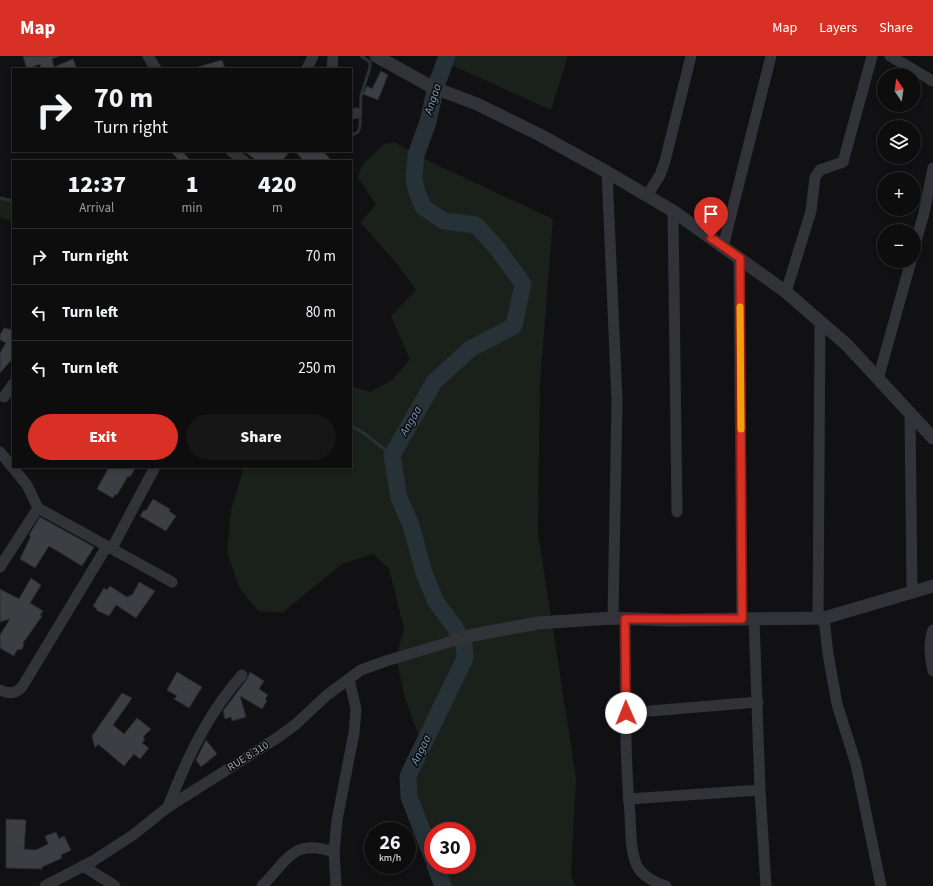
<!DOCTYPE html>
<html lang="en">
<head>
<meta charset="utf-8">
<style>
	:root { --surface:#0d0d0e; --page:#161617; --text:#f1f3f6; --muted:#9a9c9e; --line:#2d2d2e; --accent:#d93025 }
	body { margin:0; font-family:"Source Sans 3",sans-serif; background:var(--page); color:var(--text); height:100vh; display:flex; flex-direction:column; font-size:15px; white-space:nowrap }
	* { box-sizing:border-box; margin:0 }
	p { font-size:13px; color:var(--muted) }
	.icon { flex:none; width:22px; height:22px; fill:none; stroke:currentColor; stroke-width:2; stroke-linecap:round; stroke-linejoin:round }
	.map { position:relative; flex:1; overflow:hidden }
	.panel { position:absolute; left:12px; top:104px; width:340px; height:308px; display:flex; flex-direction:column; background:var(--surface); border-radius:0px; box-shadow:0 2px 6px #0003,0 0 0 1px var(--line) }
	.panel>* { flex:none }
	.hud { position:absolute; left:12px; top:12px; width:340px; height:84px; border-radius:0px; box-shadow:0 2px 6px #0003,0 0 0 1px var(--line); background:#0d0d0e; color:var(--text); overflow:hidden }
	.needle { width:26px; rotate:347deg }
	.tools { position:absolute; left:877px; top:12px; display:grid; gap:8px }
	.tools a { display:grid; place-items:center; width:44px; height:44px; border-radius:50%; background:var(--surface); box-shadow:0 2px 6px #0003,0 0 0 1px var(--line); font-size:20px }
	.speed { position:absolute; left:364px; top:766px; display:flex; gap:8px; font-size:20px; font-weight:700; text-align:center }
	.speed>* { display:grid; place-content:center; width:52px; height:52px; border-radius:50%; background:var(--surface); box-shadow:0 2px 6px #0003,0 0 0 1px var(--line); line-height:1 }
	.speed small { font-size:10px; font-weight:400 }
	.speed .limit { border:6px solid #d22; background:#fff; color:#111 }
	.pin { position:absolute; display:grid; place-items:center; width:34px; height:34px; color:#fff; margin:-41px -17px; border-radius:50% 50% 50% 0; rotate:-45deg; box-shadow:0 0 4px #0007 }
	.pin .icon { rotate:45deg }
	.me { position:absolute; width:44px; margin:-22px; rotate:359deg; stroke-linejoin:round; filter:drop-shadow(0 0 3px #0008) }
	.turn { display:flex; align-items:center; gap:14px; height:84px; padding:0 16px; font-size:18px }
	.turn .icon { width:52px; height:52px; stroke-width:2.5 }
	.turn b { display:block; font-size:28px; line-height:34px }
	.eta { display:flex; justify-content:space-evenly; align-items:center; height:68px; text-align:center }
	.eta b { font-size:24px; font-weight:800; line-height:28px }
	.primary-button { display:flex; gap:8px; margin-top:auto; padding:8px 16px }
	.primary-button a { flex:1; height:46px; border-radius:24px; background:var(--accent); color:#fff; font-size:16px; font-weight:800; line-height:46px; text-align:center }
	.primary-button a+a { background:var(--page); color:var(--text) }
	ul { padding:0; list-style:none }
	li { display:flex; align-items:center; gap:12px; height:56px; padding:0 16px; border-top:1px solid var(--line) }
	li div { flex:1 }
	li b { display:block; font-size:15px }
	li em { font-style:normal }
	header { display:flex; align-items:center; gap:24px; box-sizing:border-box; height:56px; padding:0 20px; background:var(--accent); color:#fff }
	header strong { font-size:19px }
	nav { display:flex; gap:22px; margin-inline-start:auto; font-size:14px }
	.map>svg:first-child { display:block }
	.green { fill:#19211a }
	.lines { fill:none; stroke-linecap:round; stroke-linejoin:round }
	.stream { stroke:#273138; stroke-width:3 }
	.river { stroke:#273138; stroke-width:17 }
	.building { fill:#3d3e43; stroke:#2b2b2f }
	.minor { stroke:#323338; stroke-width:11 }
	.tertiary { stroke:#323338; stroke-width:13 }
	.route-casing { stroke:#8d1f18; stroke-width:10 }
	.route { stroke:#d93025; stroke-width:7 }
	.slow { stroke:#f59e0b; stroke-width:7 }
	.labels { text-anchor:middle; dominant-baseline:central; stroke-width:3; stroke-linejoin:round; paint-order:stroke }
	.street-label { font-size:11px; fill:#a1a8b5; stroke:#0c0c0e }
	.water-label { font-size:12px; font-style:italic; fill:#7599b4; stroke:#0c0c0e }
</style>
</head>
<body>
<header>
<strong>Map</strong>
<nav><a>Map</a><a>Layers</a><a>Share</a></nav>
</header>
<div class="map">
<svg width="933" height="830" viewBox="0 0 933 830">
	<rect width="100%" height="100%" fill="#111113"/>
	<g class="green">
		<polygon points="447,0 568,0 551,54 444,6"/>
		<path d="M395 86 416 99 553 163 540 328 538 477 576 722 571 820 575 830H443L435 809H467V775H433V803L409 741C406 722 412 706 423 691L405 642 396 601 404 572 389 513 373 498 342 508 282 557 258 555 240 533 227 497 231 454 244 411H351V330L370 336 392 324 410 304 391 260 416 234 398 209 360 166 376 149 358 121 362 109 384 88Z"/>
		<polygon points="0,142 13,145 13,165 0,162"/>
	</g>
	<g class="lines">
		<g class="stream">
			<polyline points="351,80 358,76 360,71 361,40 370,11 370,6 361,0"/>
			<polyline points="0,142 13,145"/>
			<polyline points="351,370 362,376 392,399"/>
		</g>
		<g class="river">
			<polyline points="433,803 409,741 408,720 465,602 464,589 454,570 436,546 424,517 411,469 399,442 392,399 434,326 470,293 514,270 523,228 496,191 476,169 444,165 423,151 416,133 414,122 416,99 428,66 436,30 447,0"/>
			<polyline points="435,809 443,830"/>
		</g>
	</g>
	<g class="building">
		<polygon points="23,0 59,0 52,3 54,11 73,3 77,13 41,13 40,8 27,13"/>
		<polygon points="222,4 225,13 199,13 198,11"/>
		<polygon points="381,15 388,19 378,44 363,38 367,30 372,33"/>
		<polygon points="170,95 182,95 191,105 180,105"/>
		<polygon points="244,95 290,95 282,105 257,105"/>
		<polygon points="295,95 323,95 332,105 304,105"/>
		<polygon points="4,272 13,274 13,302 0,317 0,297 6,287 0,284 0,279"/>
		<polygon points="109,411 136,411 130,421 128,420 117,439 115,438 113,442 97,433"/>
		<polygon points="153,443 170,453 169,455 176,460 166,475 140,460 144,454 146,455"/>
		<polygon points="40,461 94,491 82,510 49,490 35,512 20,503 31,480 29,479"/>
		<polygon points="31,522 41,529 30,547 43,555 40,559 42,560 23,587 24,589 22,593 17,594 14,600 0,592 0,579 10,563 0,566 0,533 19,543"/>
		<polygon points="139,526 155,535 136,562 116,549 109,560 96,554 97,553 93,550 104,532 107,534 110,530 127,541 133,538"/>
		<polygon points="177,616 202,631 189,652 174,643 177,640 167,634"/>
		<polygon points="250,616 264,625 259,633 268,639 265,643 267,645 262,653 240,640 246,661 232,665 231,661 225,663 223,655 247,623"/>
		<polygon points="122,637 132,642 113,669 124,678 137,662 151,673 143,681 145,683 142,687 149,692 140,703 134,698 124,710 98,688 95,692 92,680"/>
		<polygon points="206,684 217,698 201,711 196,704"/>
		<polygon points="6,763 26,764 24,793 36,794 48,788 45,780 56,776 59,783 64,780 71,794 61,799 62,802 42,811 42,813 6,812"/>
	</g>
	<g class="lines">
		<g class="minor">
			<polyline points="148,0 156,13"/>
			<polyline points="890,0 933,25"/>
			<polyline points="307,13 313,0"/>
			<polyline points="332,13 333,0"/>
			<polyline points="351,58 356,57"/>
			<polyline points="231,95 244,105"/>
			<polyline points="607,116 617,345 613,562"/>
			<polyline points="647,140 660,119 665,105 691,0"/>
			<polyline points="673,155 677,456"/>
			<polyline points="723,191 771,0"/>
			<polyline points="914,192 924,157 933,112"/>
			<polyline points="739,202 742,563"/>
			<polyline points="786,236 811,155 815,121 820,114 843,106 872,0"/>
			<polyline points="878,323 911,205"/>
			<polyline points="4,341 13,328"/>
			<polyline points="910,357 912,536"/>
			<polyline points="0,396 27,429 38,452 0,511"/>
			<polyline points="38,452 172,526"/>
			<polyline points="112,492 155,411"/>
			<polyline points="824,562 828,598 837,648 856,708 881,830"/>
			<path d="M625 563C626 628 624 693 630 758 631 775 630 794 637 810 642 820 656 827 666 830"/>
			<polyline points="754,563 760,734 766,830"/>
			<polyline points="818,563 820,266"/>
			<path d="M933 574C928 588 930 600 933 615"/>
			<path d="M0 634C9 638 15 638 22 631L107 490"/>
			<polyline points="626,657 758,646"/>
			<polyline points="628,743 760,734"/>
			<path d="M168 751C186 704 208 657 242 619"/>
			<polyline points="334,796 337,764 354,677 356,653 349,623"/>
			<polyline points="83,810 115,830"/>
			<polyline points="45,830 93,805 133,779 168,751 277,682 296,668 327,639 361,614 386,605 456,584"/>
			<path d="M262 830C288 804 293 782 334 796L336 830"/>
		</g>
		<g class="tertiary">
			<polyline points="376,0 432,31 477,48 540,79 607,116 673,155 786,236 847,289 933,382"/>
			<polyline points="456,584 473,579 538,567 613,562 670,564 824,562 933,530"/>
		</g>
	</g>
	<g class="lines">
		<defs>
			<polyline id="route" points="626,657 625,563 742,563 740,202 711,182"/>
		</defs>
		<use href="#route" class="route-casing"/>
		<use href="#route" class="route"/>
		<polyline class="slow" points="740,251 741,373"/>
	</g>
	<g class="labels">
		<g class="street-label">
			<text transform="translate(248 700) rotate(-32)">RUE 8.310</text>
		</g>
		<g class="water-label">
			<text transform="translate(433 43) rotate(-72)">Angaa</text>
			<text transform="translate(411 365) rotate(-60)">Angaa</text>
			<text transform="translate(421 694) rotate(-64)">Angaa</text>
		</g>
	</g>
</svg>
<div class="tools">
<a><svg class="needle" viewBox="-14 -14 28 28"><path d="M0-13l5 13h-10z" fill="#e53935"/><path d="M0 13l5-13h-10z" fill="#9a9c9e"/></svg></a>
<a><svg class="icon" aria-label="layers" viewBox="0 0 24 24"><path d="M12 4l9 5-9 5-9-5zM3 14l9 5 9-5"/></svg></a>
<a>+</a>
<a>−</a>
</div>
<div class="speed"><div>26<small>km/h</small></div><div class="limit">30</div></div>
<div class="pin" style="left:711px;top:182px;background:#d93025"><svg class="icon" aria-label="arrive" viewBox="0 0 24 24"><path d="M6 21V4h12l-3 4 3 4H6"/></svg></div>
<svg class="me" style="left:626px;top:657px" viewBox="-20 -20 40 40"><circle r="19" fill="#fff"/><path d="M0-13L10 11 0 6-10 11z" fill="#d93025"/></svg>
<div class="hud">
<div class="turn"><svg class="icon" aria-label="right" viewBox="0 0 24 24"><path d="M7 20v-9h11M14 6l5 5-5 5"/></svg><div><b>70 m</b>Turn right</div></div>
</div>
<section class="panel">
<div class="eta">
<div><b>12:37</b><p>Arrival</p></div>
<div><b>1</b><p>min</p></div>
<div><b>420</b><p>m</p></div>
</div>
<ul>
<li><svg class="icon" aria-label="right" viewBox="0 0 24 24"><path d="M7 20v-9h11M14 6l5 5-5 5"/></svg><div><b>Turn right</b></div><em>70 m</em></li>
<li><svg class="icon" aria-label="left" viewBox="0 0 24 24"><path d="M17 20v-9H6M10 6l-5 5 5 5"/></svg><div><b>Turn left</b></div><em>80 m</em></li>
<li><svg class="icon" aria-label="left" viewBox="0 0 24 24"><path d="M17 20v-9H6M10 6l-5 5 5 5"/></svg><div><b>Turn left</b></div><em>250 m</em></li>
</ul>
<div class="primary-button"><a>Exit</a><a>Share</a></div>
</section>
</div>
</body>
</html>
